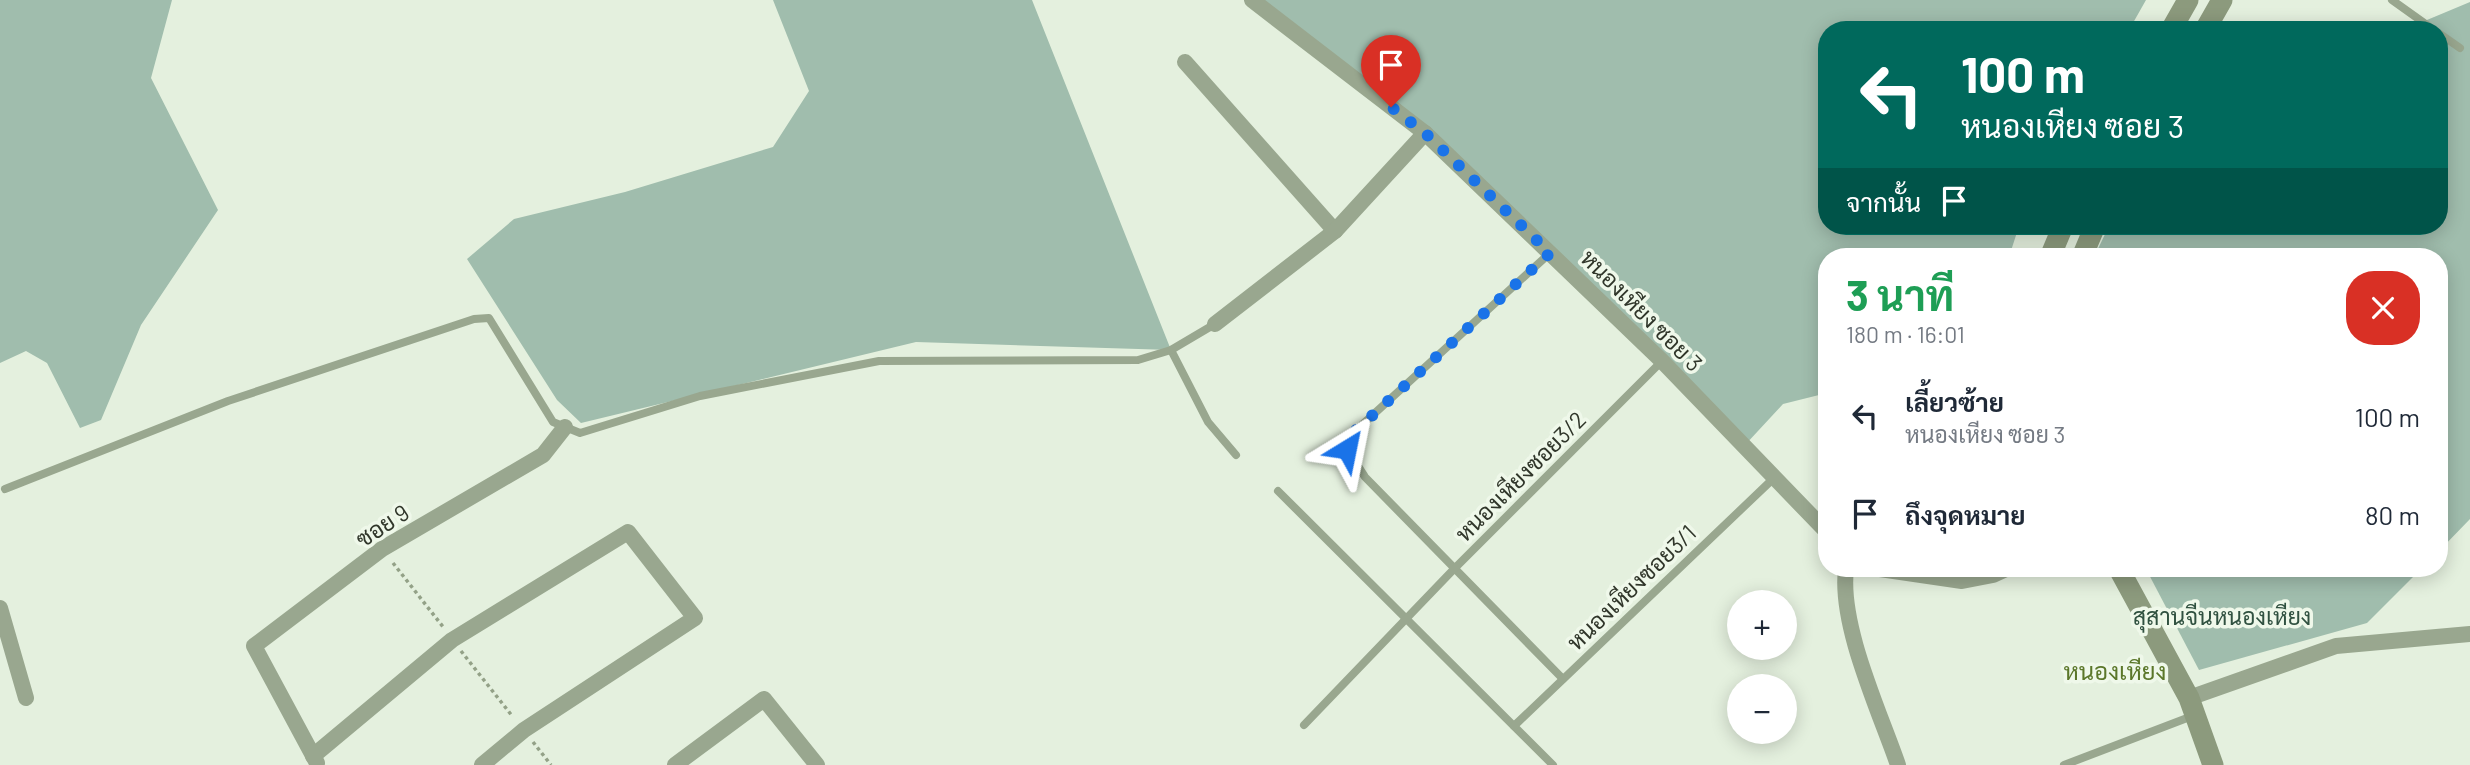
<!DOCTYPE html>
<html lang="th">
<head>
<meta charset="utf-8">
<style>
	:root { --surface:#fff; --page:#f2f2f3; --text:#1f2937; --muted:#747a83 }
	body { margin:0; font-family:Barlow,Sarabun,sans-serif; background:var(--page); color:var(--text); height:100vh; display:flex; flex-direction:column; font-size:26px; white-space:nowrap }
	* { box-sizing:border-box; margin:0 }
	p { font-size:23px; color:var(--muted) }
	.icon { flex:none; width:38px; height:38px; fill:none; stroke:currentColor; stroke-width:2; stroke-linecap:round; stroke-linejoin:round }
	.map { position:relative; flex:1; overflow:hidden }
	.drawer { position:absolute; left:1818px; top:248px; width:630px; height:329px; display:flex; flex-direction:column; background:var(--surface); border-radius:28px; box-shadow:0 4px 18px #0003 }
	.drawer>* { flex:none }
	.banner { position:absolute; left:1818px; top:21px; width:630px; height:214px; border-radius:28px; box-shadow:0 4px 18px #0003; background:#00695c; color:#fff; overflow:hidden }
	.controls { position:absolute; left:1727px; top:590px; display:grid; gap:14px }
	.controls a { display:grid; place-items:center; width:70px; height:70px; border-radius:50%; background:var(--surface); box-shadow:0 4px 18px #0003; font-size:35px }
	.pin { position:absolute; display:grid; place-items:center; width:60px; height:60px; color:#fff; margin:-72px -30px; border-radius:50% 50% 50% 0; rotate:-45deg; box-shadow:0 0 7px #0007 }
	.pin .icon { rotate:45deg }
	.me { position:absolute; width:77px; margin:-38px; rotate:35deg; stroke-linejoin:round; filter:drop-shadow(0 0 5px #0008) }
	.turn { display:flex; align-items:center; gap:24px; height:147px; padding:0 28px; font-size:32px }
	.turn .icon { width:91px; height:91px; stroke-width:2.5 }
	.turn b { display:block; font-size:49px; line-height:60px }
	.then { display:flex; align-items:center; height:66px; padding:0 28px; background:#0003; gap:14px; font-size:26px }
	.round { display:grid; place-items:center; flex:none; width:74px; height:74px; border-radius:28px; background:var(--page) }
	.overview { display:flex; align-items:center; justify-content:space-between; height:119px; padding:0 28px }
	h1 { font-size:42px; font-weight:700; line-height:52px; color:#1e9e55 }
	ul { padding:0; list-style:none }
	li { display:flex; align-items:center; gap:21px; height:98px; padding:0 28px }
	li div { flex:1 }
	li b { display:block; font-size:26px }
	li em { font-style:normal }
	.map>svg:first-child { display:block }
	.green { fill:#a0bdad }
	.lines { fill:none; stroke-linecap:round; stroke-linejoin:round }
	.path { stroke:#93a187; stroke-width:3.5; stroke-dasharray:3.5 3.5; stroke-linecap:butt }
	.lane { stroke:#99a78f; stroke-width:8 }
	.street { stroke:#99a78f; stroke-width:16 }
	.secondary { stroke:#8c9a7d; stroke-width:21 }
	.route { stroke:#1a73e8; stroke-width:12; stroke-dasharray:0 21.6 }
	.labels { text-anchor:middle; dominant-baseline:central; stroke-width:7; stroke-linejoin:round; paint-order:stroke }
	.street-label { font-size:23px; fill:#30362a; stroke:#eff8ea }
	.park-label { font-size:23px; fill:#305140; stroke:#eff8ea }
	.neighbourhood-label { font-size:24px; fill:#5b772a; stroke:#eff8ea }
</style>
</head>
<body>
<div class="map">
<svg width="2470" height="765" viewBox="0 0 2470 765">
	<rect width="100%" height="100%" fill="#e4f0de"/>
	<g class="green">
		<polygon points="0,0 172,0 151,78 218,210 141,325 101,420 80,428 47,363 26,351 0,363"/>
		<polygon points="773,0 1032,0 1171,350 916,342 581,423 557,400 467,259 514,219 625,192 773,147 809,91"/>
		<polygon points="1252,0 2146,0 2129,30 1827,30 1827,226 2019,226 2009,257 1827,257 1827,393 1783,404 1745,445 1411,122"/>
		<polygon points="2470,2 2470,519 2440,550 2440,257 2094,257 2109,226 2440,226 2440,30 2403,30"/>
		<polygon points="2146,569 2421,569 2367,623 2199,670"/>
	</g>
	<g class="lines">
		<g class="path">
			<polyline points="393,563 444,628"/>
			<polyline points="461,651 513,717"/>
			<polyline points="533,742 551,765"/>
		</g>
		<g class="lane">
			<polyline points="2392,0 2434,30"/>
			<polyline points="2440,34 2460,48"/>
			<polyline points="1550,253 1352,434 1347,449 1365,477 1563,679"/>
			<polyline points="1171,350 1208,422 1236,455"/>
			<polyline points="5,489 228,401 474,319 489,318 553,422 580,433 700,396 879,361 1138,360 1171,350 1215,324"/>
			<polyline points="1278,491 1553,765"/>
			<polyline points="1304,725 1453,570 1662,361"/>
			<polyline points="1514,726 1775,477"/>
			<polyline points="2064,765 2195,715"/>
		</g>
		<g class="street">
			<polyline points="1252,0 1425,133 1662,361 1827,532"/>
			<polyline points="1185,62 1335,231"/>
			<polyline points="1215,324 1335,231 1425,133"/>
			<path d="M1846 569C1839 625 1879 710 1898 765"/>
			<polyline points="1880,569 1962,581 1993,575 2006,569"/>
			<polyline points="0,608 26,698"/>
			<polyline points="2189,698 2336,646 2470,634"/>
			<polyline points="313,756 452,640 628,532 695,618 524,730 482,765"/>
			<polyline points="317,763 254,646 382,549 543,455 565,427"/>
			<polyline points="675,765 764,699 817,765"/>
		</g>
		<g class="secondary">
			<polyline points="2171,30 2188,0"/>
			<polyline points="2205,30 2222,0"/>
			<polyline points="2050,257 2063,226"/>
			<polyline points="2082,257 2095,226"/>
			<polyline points="2119,569 2189,698 2213,765"/>
		</g>
	</g>
	<g class="lines">
		<polyline class="route" points="1347,449 1352,434 1550,253 1425,133 1391,107"/>
	</g>
	<g class="labels">
		<g class="street-label">
			<text transform="translate(1642 310) rotate(45)">หนองเหียง ซอย 3</text>
			<text transform="translate(1520 476) rotate(-45)">หนองเหียงซอย3/2</text>
			<text transform="translate(382 525) rotate(-33)">ซอย 9</text>
			<text transform="translate(1631 587) rotate(-44)">หนองเหียงซอย3/1</text>
		</g>
		<g class="park-label">
			<text x="2222" y="616">สุสานจีนหนองเหียง</text>
		</g>
		<g class="neighbourhood-label">
			<text x="2115" y="670">หนองเหียง</text>
		</g>
	</g>
</svg>
<div class="controls">
<a>+</a>
<a>−</a>
</div>
<div class="pin" style="left:1391px;top:107px;background:#d93025"><svg class="icon" aria-label="arrive" viewBox="0 0 24 24"><path d="M6 21V4h12l-3 4 3 4H6"/></svg></div>
<svg class="me" style="left:1347px;top:449px" viewBox="-20 -20 40 40"><path d="M0-17L14 15 0 8-14 15z" fill="#1a73e8" stroke="#fff" stroke-width="4"/></svg>
<div class="banner">
<div class="turn"><svg class="icon" aria-label="left" viewBox="0 0 24 24"><path d="M17 20v-9H6M10 6l-5 5 5 5"/></svg><div><b>100 m</b>หนองเหียง ซอย 3</div></div>
<div class="then">จากนั้น<svg class="icon" aria-label="arrive" viewBox="0 0 24 24"><path d="M6 21V4h12l-3 4 3 4H6"/></svg></div>
</div>
<section class="drawer">
<div class="overview"><div><h1>3 นาที</h1><p>180 m · 16:01</p></div><a class="round" style="background:#d93025;color:#fff"><svg class="icon" aria-label="close" viewBox="0 0 24 24"><path d="M6 6l12 12M18 6L6 18"/></svg></a></div>
<ul>
<li><svg class="icon" aria-label="left" viewBox="0 0 24 24"><path d="M17 20v-9H6M10 6l-5 5 5 5"/></svg><div><b>เลี้ยวซ้าย</b><p>หนองเหียง ซอย 3</p></div><em>100 m</em></li>
<li><svg class="icon" aria-label="arrive" viewBox="0 0 24 24"><path d="M6 21V4h12l-3 4 3 4H6"/></svg><div><b>ถึงจุดหมาย</b></div><em>80 m</em></li>
</ul>
</section>
</div>
</body>
</html>
